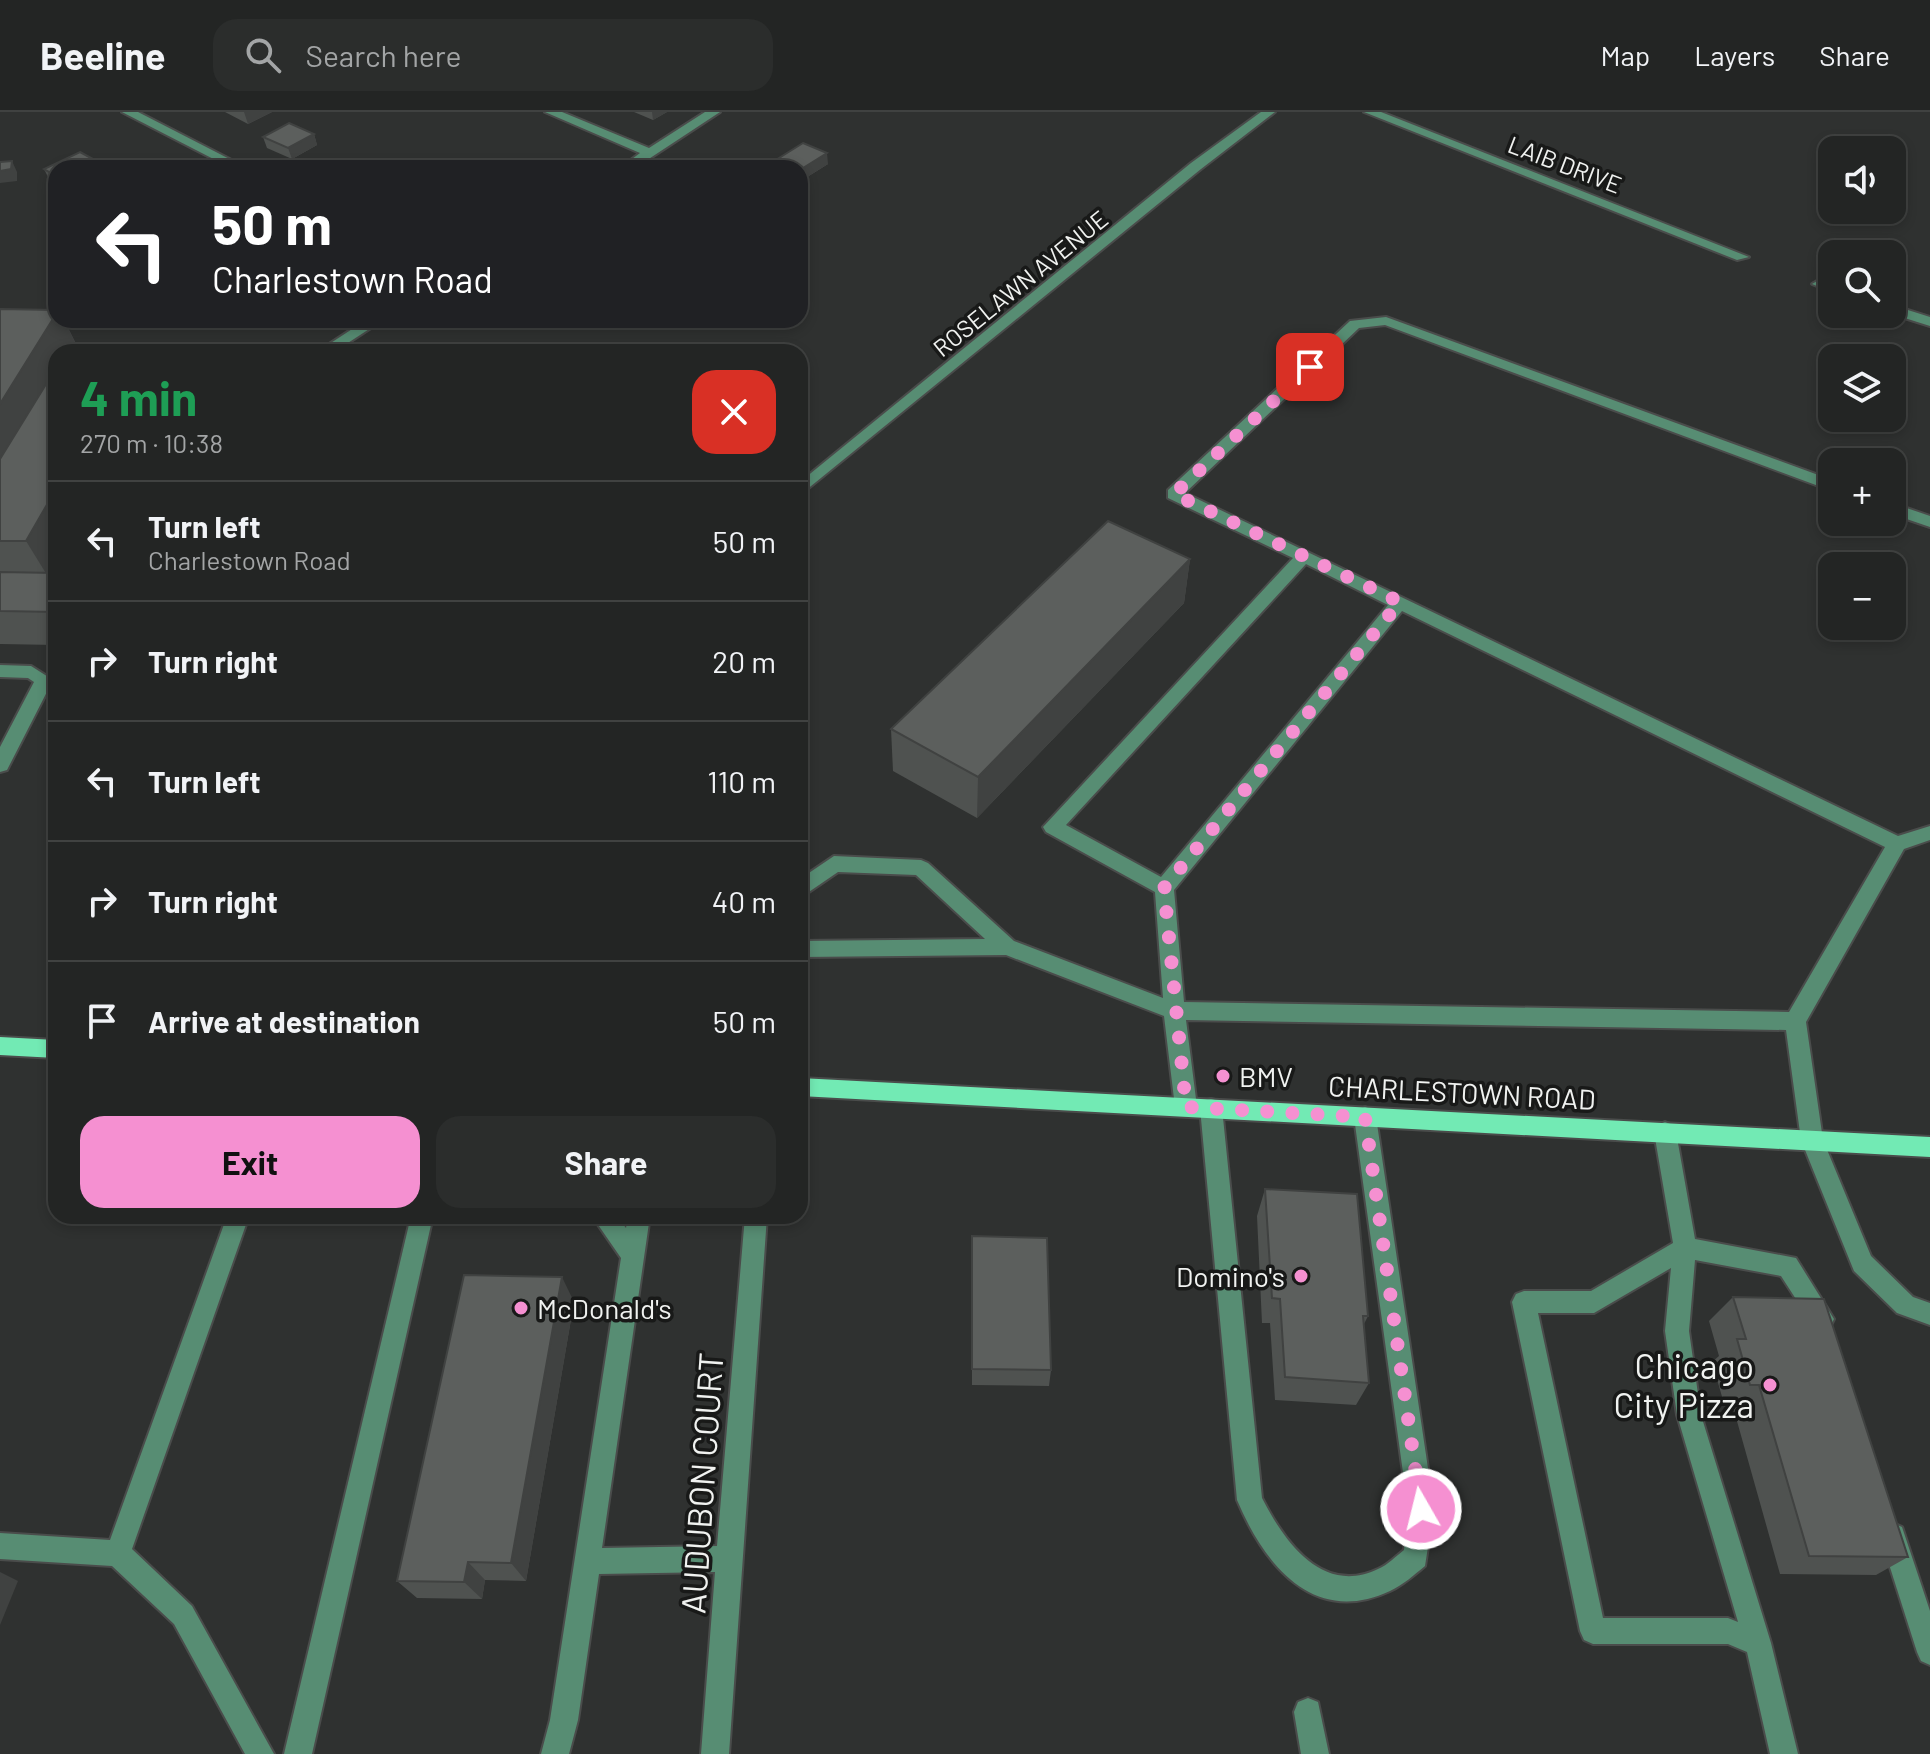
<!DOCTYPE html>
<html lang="en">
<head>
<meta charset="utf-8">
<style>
	:root { --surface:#232524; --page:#2b2d2c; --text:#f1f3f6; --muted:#a3a5a6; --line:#404241; --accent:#f590d1 }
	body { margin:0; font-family:Barlow,sans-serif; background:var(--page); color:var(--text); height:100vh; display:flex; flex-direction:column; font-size:30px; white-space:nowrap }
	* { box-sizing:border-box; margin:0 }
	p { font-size:26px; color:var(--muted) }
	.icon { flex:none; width:44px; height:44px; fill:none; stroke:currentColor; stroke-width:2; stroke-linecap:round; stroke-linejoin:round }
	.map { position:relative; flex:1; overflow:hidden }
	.sheet { position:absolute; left:48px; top:232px; width:760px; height:880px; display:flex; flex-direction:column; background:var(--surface); border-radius:24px; box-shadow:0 4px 12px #0003,0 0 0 2px var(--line) }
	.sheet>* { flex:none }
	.hud { position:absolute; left:48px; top:48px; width:760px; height:168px; border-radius:24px; box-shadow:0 4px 12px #0003,0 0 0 2px var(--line); background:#202124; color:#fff; overflow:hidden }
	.controls { position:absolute; left:1818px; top:24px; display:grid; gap:16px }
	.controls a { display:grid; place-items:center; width:88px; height:88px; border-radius:16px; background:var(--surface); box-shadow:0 4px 12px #0003,0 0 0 2px var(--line); font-size:40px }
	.pin { position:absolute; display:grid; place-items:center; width:68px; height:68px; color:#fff; margin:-34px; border-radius:16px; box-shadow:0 4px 12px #0006 }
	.me { position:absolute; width:88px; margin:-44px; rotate:352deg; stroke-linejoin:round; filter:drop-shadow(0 0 6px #0008) }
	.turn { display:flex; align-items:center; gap:28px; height:168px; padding:0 32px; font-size:36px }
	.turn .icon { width:104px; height:104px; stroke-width:2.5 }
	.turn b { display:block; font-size:56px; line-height:68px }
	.round { display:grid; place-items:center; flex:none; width:84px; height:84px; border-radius:24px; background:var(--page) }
	.summary { display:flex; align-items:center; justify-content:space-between; height:136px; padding:0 32px }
	h1 { font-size:48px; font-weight:700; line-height:60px; color:#1e9e55 }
	.primary-button { display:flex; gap:16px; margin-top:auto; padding:16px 32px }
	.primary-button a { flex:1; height:92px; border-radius:24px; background:var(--accent); color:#111; font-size:32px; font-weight:700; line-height:92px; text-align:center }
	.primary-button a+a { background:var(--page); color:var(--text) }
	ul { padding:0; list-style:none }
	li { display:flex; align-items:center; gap:24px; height:120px; padding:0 32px; border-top:2px solid var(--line) }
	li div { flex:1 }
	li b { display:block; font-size:30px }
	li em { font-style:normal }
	header { display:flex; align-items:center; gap:48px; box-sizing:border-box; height:112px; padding:0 40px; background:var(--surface); border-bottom:2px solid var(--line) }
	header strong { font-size:38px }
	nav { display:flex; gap:44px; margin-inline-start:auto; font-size:28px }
	.search { width:560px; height:72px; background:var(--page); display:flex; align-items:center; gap:20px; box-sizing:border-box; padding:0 28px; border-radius:24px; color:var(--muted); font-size:30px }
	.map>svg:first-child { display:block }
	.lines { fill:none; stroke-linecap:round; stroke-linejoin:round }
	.minor-casing { stroke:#4a4c4b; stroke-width:4 }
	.major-casing { stroke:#4a4c4b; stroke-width:4 }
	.minor { fill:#578d73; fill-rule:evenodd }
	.major { fill:#72eab4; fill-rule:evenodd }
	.wall { fill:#4f5250 }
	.shaded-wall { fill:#404241 }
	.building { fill:#5c5f5d; stroke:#404241; stroke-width:2 }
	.route { stroke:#f590d1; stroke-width:14; stroke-dasharray:0 25.2 }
	.poi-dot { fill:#f590d1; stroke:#181918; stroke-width:3 }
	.labels { text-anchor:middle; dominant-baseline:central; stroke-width:7; stroke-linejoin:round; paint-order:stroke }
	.far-street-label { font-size:24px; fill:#f0f2f0; stroke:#181918 }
	.poi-label { font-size:28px; fill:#f0f2f0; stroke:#181918; text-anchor:start }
	.street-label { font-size:28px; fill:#f0f2f0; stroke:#181918 }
	.near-poi-label { font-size:34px; fill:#f0f2f0; stroke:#181918; text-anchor:end }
	.near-street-label { font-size:34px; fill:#f0f2f0; stroke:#181918 }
</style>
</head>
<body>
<header>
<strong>Beeline</strong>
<div class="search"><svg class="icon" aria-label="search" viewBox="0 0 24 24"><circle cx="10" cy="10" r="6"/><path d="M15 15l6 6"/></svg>Search here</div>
<nav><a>Map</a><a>Layers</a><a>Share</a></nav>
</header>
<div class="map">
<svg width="1930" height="1642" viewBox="0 0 1930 1642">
	<rect width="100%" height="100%" fill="#2f3130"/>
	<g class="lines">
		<defs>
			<g id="minor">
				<polygon points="122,0 138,0 247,56 231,56"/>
				<polygon points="545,0 562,0 649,36 705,0 720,0 635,56 620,56 640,41"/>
				<polygon points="1261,0 1275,0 1201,57 800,383 800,370 1191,51"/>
				<polygon points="1364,0 1381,0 1749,145 1737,148"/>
				<polygon points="1819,168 1832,171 1832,180 1812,172"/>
				<polygon points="1892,193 1930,205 1930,214 1892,202"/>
				<path d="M1386 205 1832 368V379L1385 213 1359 216 1185 381 1898 724 1930 714V728L1904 737 1806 910 1823 1028 1871 1144 1913 1185 1930 1191V1213L1897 1201 1854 1159 1801 1028 1786 918 1186 908 1197 995 1194 1002 1186 1004 1178 1002 1175 995 1164 904 1006 843 800 845V829L985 827 916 763 838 760 800 786V767L834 744 921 748 928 751 1014 829 1163 886 1155 780 1046 720 1043 715 1293 446 1168 386V378L1350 209ZM1306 452 1388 493 1161 765 1066 713ZM1402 499 1885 735 1789 900 1184 890 1174 778Z"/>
				<polygon points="366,208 383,208 334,240 317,240"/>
				<polygon points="1892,391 1930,404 1930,415 1892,402"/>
				<polygon points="0,553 31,554 53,568 7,658 0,660 0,635 34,570 28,566 0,565"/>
				<path d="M1211 987 1219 989 1222 996 1262 1386C1284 1429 1322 1484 1378 1457 1388 1453 1396 1444 1404 1438L1408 1397 1354 1005 1357 998 1365 995 1373 998 1376 1005 1434 1397 1425 1454C1414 1463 1403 1473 1390 1479 1313 1515 1264 1452 1237 1388L1200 996 1203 989Z"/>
				<path d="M1665 1010 1673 1013 1676 1020 1695 1127 1796 1146 1834 1207 1830 1215 1822 1218 1814 1215 1781 1164 1695 1148 1689 1219 1701 1303 1771 1531 1798 1642H1770L1747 1540 1728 1532H1593L1584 1528 1580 1519 1512 1190 1516 1182 1524 1179H1591L1673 1131 1654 1020 1657 1013ZM1671 1156 1665 1219 1677 1303 1738 1510 1728 1506H1603L1538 1201H1594Z"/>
				<polygon points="227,1104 249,1104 132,1437 192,1494 274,1642 245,1642 174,1512 112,1454 0,1447 0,1421 110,1428"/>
				<polygon points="411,1104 433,1104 312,1642 284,1642"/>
				<polygon points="592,1104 617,1104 626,1116 628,1104 650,1104 602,1436 717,1434 745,1104 767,1104 729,1642 701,1642 715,1460 599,1462 578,1608 569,1642 541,1642 550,1608 621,1146"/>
				<polygon points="1893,1411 1902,1415 1930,1499 1930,1553 1921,1549 1917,1540 1880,1424 1884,1415"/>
				<polygon points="1308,1586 1318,1590 1329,1642 1301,1642 1294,1600 1298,1590"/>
			</g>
			<g id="major">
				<polygon points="0,925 56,928 56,946 0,943"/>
				<polygon points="800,966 1930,1025 1930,1045 800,984"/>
			</g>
		</defs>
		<use href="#minor" class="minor-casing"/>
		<use href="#major" class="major-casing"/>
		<use href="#minor" class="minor"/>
		<use href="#major" class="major"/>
	</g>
	<g class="wall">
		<polygon points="225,0 272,0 248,12"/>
		<polygon points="634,0 667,0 653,8"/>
		<polygon points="314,22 317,33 292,47 267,36 263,25"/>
		<polygon points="779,46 828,52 804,67 800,66 800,56 780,56"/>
		<polygon points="56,56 56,72 50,69 44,57"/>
		<polygon points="0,197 56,208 64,208 76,232 73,236 135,238 137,240 56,240 56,446 48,461 56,461 56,533 0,532"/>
		<polygon points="1190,447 1184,491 977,706 893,659 891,617"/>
		<polygon points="1265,1077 1368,1204 1364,1212 1369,1271 1356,1293 1275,1288 1270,1211 1262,1211 1257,1104"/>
		<polygon points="972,1124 1051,1258 1049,1274 972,1273"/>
		<polygon points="1733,1185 1908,1445 1876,1463 1780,1462 1733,1295 1725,1295 1712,1250 1719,1244 1709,1209"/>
		<polygon points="574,1190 526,1469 485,1468 482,1487 417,1486 397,1469"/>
	</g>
	<g class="shaded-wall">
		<polygon points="244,0 272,0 248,12"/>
		<polygon points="652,0 667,0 653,8"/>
		<polygon points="314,22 317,33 292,47 288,36"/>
		<polygon points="827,41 828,52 804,67 803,56"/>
		<polygon points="12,49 17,60 17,69 0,71 0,59"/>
		<polygon points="56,202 56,208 64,208 76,232 71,240 56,240 56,265 0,359 0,292"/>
		<polygon points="56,377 56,446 47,463 26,429"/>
		<polygon points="1190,447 1184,491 977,706 978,665"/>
		<polygon points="562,1165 574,1190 526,1469 511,1451"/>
		<polygon points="468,1450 485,1468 482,1487 464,1470"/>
		<polygon points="0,1460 18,1469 0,1513"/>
	</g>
	<g class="building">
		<polygon points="289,11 314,22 288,36 263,25"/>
		<polygon points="803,31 827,41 803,56 779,46"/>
		<polygon points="80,40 102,52 93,56 56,56 56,64 44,57"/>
		<polygon points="12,49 11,57 0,59 0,50"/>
		<polygon points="0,197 56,198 56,202 0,292"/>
		<polygon points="68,236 135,238 134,240 66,240"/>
		<polygon points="56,256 56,377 26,429 0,429 0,347"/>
		<polygon points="1108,409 1190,447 978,665 891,617"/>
		<polygon points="0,460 56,461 56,500 0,499"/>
		<polygon points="1265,1077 1357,1082 1368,1204 1363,1204 1369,1271 1285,1265 1280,1187 1272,1186"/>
		<polygon points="972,1124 1047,1126 1051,1258 972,1257"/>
		<polygon points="464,1163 562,1165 511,1451 468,1450 464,1470 397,1469"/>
		<polygon points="1733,1185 1824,1187 1908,1445 1809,1444 1759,1273 1750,1273 1737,1227 1746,1227"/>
	</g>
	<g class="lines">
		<polyline class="route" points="1310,255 1174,382 1400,490 1164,776 1186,995 1365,1005 1421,1397"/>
	</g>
	<g class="poi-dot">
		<circle cx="1223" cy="964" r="8"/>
		<circle cx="1301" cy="1164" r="8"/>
		<circle cx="521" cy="1196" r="8"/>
		<circle cx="1770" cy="1273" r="8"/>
	</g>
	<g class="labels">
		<g class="far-street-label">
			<text transform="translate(1565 52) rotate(21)">LAIB DRIVE</text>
			<text transform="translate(1020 171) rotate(-39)">ROSELAWN AVENUE</text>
		</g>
		<g class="poi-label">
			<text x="1239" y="964">BMV</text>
			<text x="1285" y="1164" text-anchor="end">Domino's</text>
			<text x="537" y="1196">McDonald's</text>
		</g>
		<g class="street-label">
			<text transform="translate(1462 980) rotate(3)">CHARLESTOWN ROAD</text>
		</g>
		<g class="near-poi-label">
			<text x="1754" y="1253">Chicago<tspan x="1754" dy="39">City Pizza</tspan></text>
		</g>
		<g class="near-street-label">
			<text transform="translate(701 1371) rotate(-86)">AUDUBON COURT</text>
		</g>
	</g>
</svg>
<div class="controls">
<a><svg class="icon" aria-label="sound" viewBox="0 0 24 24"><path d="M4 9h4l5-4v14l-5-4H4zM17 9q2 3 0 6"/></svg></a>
<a><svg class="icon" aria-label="search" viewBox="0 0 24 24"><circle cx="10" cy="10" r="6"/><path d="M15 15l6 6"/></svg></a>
<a><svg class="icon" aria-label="layers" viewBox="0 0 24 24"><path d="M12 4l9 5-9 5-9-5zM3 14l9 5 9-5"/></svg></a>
<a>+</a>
<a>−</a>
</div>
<div class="pin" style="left:1310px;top:255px;background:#d93025"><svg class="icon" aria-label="arrive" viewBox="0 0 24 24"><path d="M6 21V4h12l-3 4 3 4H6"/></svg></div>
<svg class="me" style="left:1421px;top:1397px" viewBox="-20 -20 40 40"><circle r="17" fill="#f590d1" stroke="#fff" stroke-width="3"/><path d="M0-11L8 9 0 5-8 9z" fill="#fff"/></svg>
<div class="hud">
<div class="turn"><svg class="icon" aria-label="left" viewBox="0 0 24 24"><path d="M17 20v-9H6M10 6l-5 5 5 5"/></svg><div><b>50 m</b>Charlestown Road</div></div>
</div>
<section class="sheet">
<div class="summary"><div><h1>4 min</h1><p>270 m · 10:38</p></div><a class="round" style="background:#d93025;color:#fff"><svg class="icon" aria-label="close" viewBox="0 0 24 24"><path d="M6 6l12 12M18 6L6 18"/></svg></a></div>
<ul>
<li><svg class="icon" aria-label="left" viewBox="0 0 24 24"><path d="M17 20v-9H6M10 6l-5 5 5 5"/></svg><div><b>Turn left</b><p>Charlestown Road</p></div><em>50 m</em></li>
<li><svg class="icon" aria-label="right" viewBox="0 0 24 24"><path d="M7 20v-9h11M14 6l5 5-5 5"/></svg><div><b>Turn right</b></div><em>20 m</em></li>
<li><svg class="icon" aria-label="left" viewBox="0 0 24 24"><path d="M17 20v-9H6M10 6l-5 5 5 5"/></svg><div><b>Turn left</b></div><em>110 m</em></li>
<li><svg class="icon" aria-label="right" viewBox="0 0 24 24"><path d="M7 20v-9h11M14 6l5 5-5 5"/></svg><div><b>Turn right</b></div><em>40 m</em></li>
<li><svg class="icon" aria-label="arrive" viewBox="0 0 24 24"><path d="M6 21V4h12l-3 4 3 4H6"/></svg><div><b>Arrive at destination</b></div><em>50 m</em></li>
</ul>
<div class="primary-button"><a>Exit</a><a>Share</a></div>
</section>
</div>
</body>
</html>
